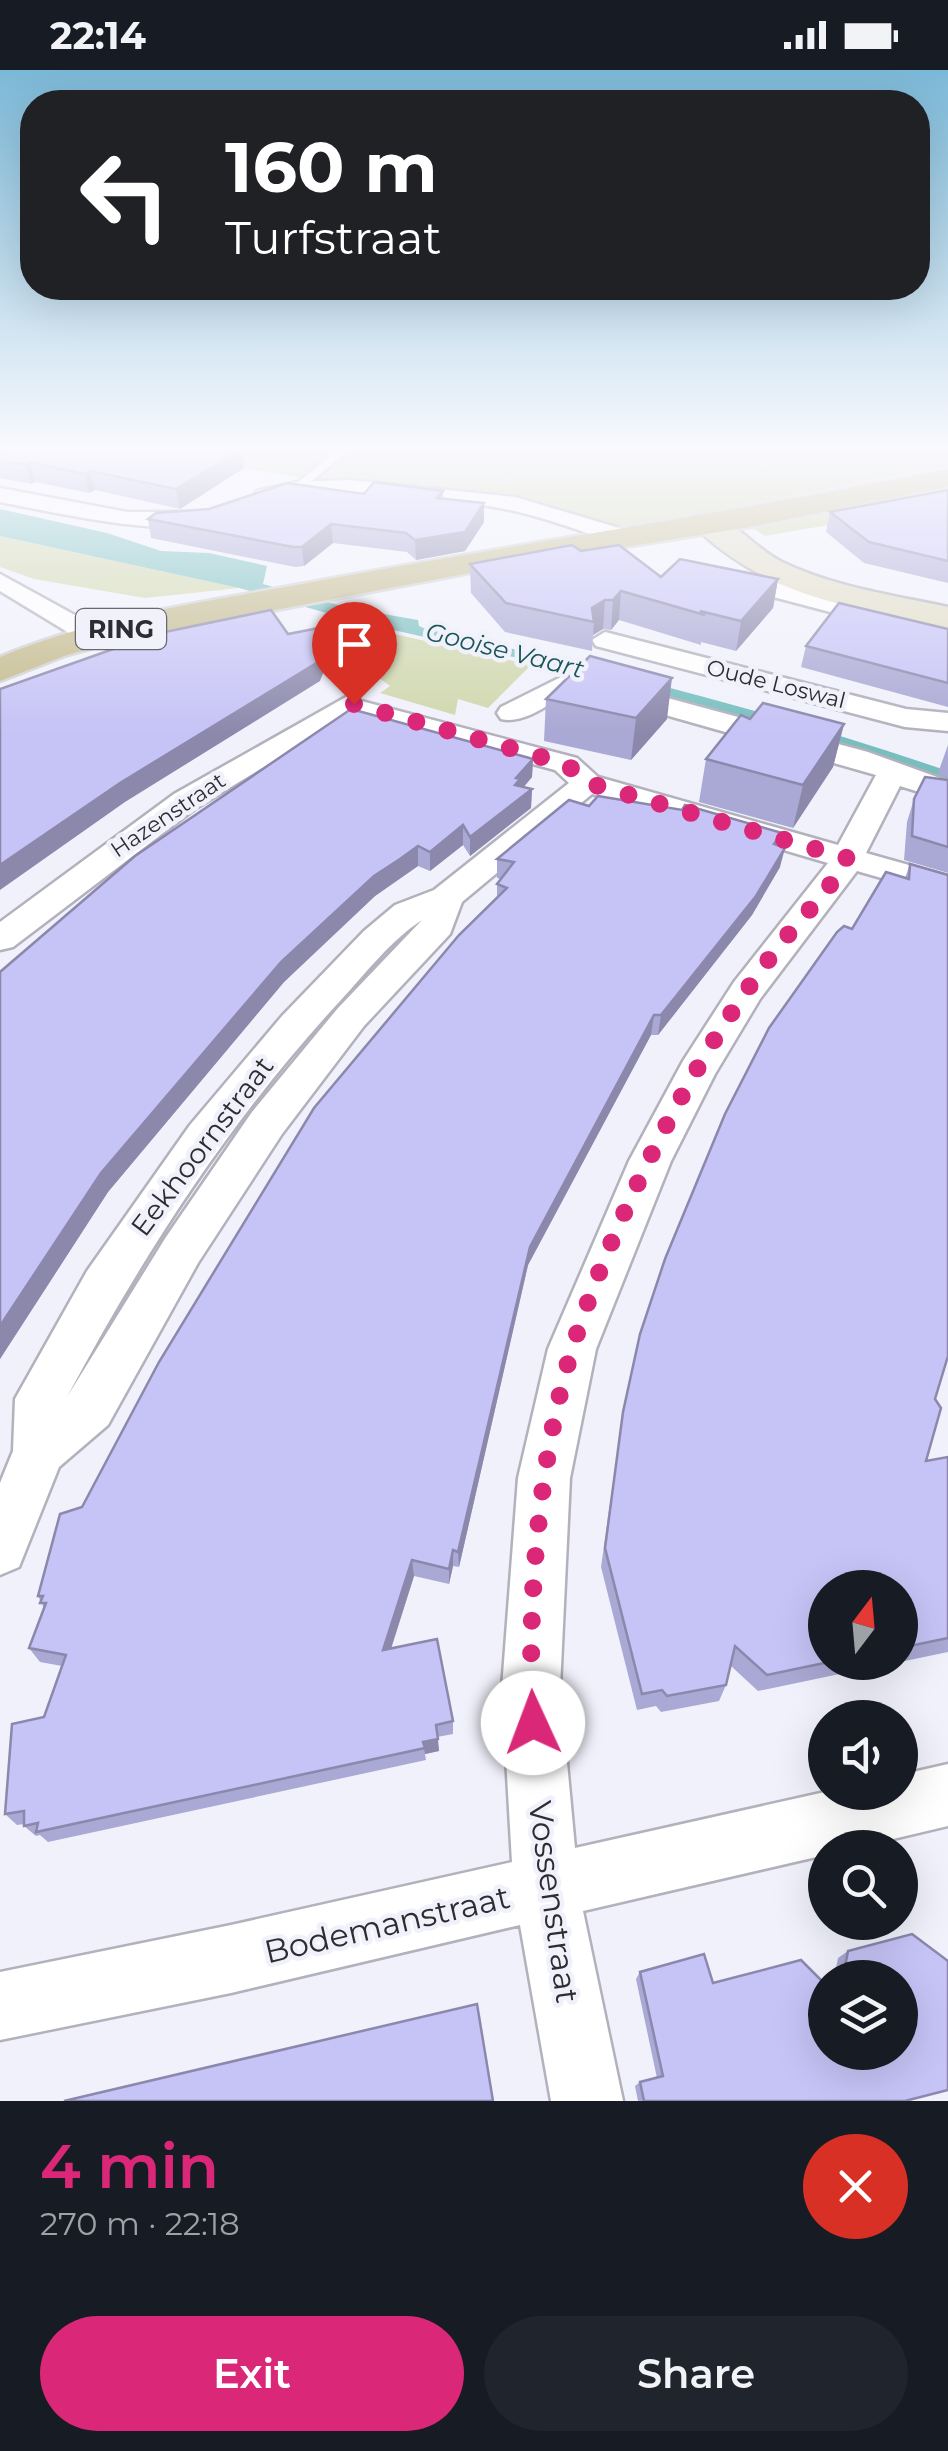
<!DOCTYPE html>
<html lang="en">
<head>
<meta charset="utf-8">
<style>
	:root { --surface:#171b24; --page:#20242c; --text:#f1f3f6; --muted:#9ea1a6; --accent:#db2777 }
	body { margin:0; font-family:Montserrat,sans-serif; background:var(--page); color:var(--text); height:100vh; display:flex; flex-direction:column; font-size:38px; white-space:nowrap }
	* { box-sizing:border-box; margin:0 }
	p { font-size:32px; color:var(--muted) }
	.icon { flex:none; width:55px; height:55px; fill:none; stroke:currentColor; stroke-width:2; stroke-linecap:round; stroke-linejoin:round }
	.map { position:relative; height:2031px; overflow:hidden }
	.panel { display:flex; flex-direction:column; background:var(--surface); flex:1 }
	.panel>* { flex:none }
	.guide { position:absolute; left:20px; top:20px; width:910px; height:210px; border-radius:40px; box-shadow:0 10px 40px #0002; background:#202124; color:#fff; overflow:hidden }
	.needle { width:65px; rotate:16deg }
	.controls { position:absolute; left:808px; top:1500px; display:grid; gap:20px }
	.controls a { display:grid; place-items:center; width:110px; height:110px; border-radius:50%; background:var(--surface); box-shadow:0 10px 40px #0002; font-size:50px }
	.pin { position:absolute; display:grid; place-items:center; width:85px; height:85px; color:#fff; margin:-102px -42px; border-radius:50% 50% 50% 0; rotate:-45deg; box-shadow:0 0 10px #0007 }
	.pin .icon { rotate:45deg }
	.me { position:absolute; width:110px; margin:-55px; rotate:358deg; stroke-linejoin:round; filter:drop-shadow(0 0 8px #0008) }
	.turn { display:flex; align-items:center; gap:35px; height:210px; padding:0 40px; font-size:45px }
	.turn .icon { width:130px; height:130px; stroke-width:2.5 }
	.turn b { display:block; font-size:70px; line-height:85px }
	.round { display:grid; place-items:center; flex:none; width:105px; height:105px; border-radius:52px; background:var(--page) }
	.head { display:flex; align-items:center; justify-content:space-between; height:170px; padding:0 40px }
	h1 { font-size:60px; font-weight:600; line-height:75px; color:var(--accent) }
	.cta { display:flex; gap:20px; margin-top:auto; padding:20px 40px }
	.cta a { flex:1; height:115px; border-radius:60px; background:var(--accent); color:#fff; font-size:40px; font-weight:600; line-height:115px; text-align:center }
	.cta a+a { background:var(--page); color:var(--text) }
	.status { display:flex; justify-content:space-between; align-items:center; height:70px; padding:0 50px; background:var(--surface); direction:ltr }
	.status svg { height:28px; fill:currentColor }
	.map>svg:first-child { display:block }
	.green { fill:#cfd7ab }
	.water { fill:#77bebe }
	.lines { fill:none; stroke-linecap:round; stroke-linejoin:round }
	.lane-casing { stroke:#b2b1bc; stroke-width:5 }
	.street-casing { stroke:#b2b1bc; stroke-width:5 }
	.secondary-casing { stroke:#b2b1bc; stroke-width:5 }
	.primary-casing { stroke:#d1d1d2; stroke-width:5 }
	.lane { fill:#fff; fill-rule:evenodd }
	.street { fill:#fff; fill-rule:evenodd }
	.secondary { fill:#e1dcc4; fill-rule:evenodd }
	.primary { fill:#c3b98a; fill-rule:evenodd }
	.wall { fill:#aaa8d4 }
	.shaded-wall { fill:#8b88ac }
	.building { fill:#c6c3f6; stroke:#8b88ac; stroke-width:2.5 }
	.route { stroke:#db2777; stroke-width:18; stroke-dasharray:0 32.4 }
	.labels { text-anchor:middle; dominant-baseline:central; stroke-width:9; stroke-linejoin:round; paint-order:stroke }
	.far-street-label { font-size:22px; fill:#2d2d31; stroke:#f1f1fc }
	.shield { fill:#f1f1fc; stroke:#68686e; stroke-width:2.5 }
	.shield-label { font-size:25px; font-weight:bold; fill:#2d2d31 }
	.far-water-label { font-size:25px; font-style:italic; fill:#1a5758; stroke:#f1f1fc }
	.street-label { font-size:28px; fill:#2d2d31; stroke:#f1f1fc }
	.near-street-label { font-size:32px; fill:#2d2d31; stroke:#f1f1fc }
</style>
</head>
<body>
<div class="status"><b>22:14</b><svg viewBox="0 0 49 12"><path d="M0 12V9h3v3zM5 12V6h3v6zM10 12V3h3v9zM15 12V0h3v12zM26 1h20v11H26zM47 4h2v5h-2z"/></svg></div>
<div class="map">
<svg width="948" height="2031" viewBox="0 0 948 2031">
	<rect width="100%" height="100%" fill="#f1f1fc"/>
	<g class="green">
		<polygon points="136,380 948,380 948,396 624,458 499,423 309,409"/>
		<polygon points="948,415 948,425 897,443 765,466 751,457"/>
		<polygon points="0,466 239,518 145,528 34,509 0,497"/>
		<polygon points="358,552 390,563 531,595 488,638 458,629 455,645 380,623 390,616 370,601 326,595 343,563"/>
	</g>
	<path class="water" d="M0 439 107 463 161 481 209 483 267 496 263 514 349 538 418 550 419 556 426 559C602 598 778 643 948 701V711L842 675 567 599 358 552 239 518 0 466Z"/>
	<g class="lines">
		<defs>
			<polygon id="lane" points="338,380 349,380 301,420 293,420 293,416"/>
			<g id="street">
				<path d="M349 410 515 427 636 463 640 468 628 475C588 465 550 448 510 440 432 425 343 413 265 433L254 426 257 421 297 412Z"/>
				<path d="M0 418 127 442H201L212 449C187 473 38 439 0 432Z"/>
				<polygon points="773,494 785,501 778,513 948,557 948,573 754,522 751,517 764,496"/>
				<polygon points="0,504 102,560 106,566 93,574 84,572 0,521"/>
				<polygon points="605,562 906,639 948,643 948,661 905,657 596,576 592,570"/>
				<path d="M571 602 868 682 948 711V731L900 716 866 783 948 806V827L857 801 760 929 715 1004 671 1091 596 1279 570 1408 560 1618 575 1778 825 1722H900V1705L948 1694V1756L855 1778H825V1785L583 1841 623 2031H551L520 1855 231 1923 0 1970V1902L231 1855 512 1792 502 1618 518 1408 548 1279 629 1091 683 991 734 912 828 793 592 724 462 832 450 864 364 956 282 1064 198 1193 108 1355 59 1397 19 1497 0 1505V1413L13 1381 15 1329 87 1201 190 1055 282 946 364 861 395 835 434 820 569 713 555 700 350 645 196 738 13 877 0 880V852L174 724 346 627 577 688 598 707 838 775 876 705 574 619C553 631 525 655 501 649L497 643 501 637ZM422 850 338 938 252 1042 166 1167 67 1327C143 1185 231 1048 341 930 366 903 391 870 422 850Z"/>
			</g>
			<path id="secondary" d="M711 446C737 452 757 480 782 492 834 517 892 525 948 537V559C853 536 775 530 700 462L695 455 700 448Z"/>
			<path id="primary" d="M948 399V417L750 457 511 495 129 568 67 585 0 611V587C102 544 215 531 323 510 531 472 740 441 948 399Z"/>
		</defs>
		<use href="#lane" class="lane-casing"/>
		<use href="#street" class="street-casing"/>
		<use href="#secondary" class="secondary-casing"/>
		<use href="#primary" class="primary-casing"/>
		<use href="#lane" class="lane"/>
		<use href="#street" class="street"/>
		<use href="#secondary" class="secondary"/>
		<use href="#primary" class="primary"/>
	</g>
	<g class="wall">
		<polygon points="0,380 242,380 244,398 180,439 95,420 89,423 35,412 31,414 0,408"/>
		<polygon points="948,420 948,513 864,493 826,462 830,442"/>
		<polygon points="443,421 443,428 484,433 484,452 465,481 416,490 407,482 333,473 304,496 295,497 151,468 148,449 209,439 364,424"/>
		<polygon points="581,481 661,507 778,509 773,538 736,581 701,572 701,575 619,550 611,560 603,559 593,565 592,581 505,562 471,523 470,494"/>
		<polygon points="948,559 948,637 801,597 806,576"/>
		<polygon points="546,629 667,649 631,690 544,671"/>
		<polygon points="750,649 844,654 833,697 793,758 699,732 706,689"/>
		<polygon points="948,675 948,708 938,703"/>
		<polygon points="533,689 532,707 524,717 532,719 531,738 470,786 463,775 430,801 418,796 375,826 284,912 108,1122 0,1289 0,902"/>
		<polygon points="948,710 948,803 904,790 907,752 914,729"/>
		<polygon points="589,736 779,776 780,797 752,845 658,965 651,965 528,1195 459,1497 453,1496 449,1514 414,1506 391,1579 453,1651 453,1664 437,1667 439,1681 425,1684 426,1690 48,1772 40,1765 36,1766 24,1756 24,1754 17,1755 5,1744 44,1647 62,1596 40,1592 29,1578 44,1538 38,1526 82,1437 497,827 497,814 501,809 497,808 497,789"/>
		<polygon points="910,794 935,1329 926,1391 948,1387 948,1582 900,1592 900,1518 825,1592 897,1592 758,1621 731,1596 726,1615 719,1631 661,1642 656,1636 637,1640 601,1497 623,1342 852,859 905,808"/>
		<polygon points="912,1864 948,1891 948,2020 905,2031 638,2031 635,2016 640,2012 657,2008 636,1909 640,1902 704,1884 713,1913 801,1890 825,1914 825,1982 900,1982 900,1908 834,1908 838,1888 848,1881"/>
	</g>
	<g class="shaded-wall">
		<polygon points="240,380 242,380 244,398 180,439 176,419"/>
		<polygon points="30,392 35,412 31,414 26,395"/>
		<polygon points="90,401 95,420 89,423 85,404"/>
		<polygon points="484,433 484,452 465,481 416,490 415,470"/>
		<polygon points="331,454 333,473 304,496 302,477"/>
		<polygon points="778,509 773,538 736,581 741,551"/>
		<polygon points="621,521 619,550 611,560 613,530"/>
		<polygon points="605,530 603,559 593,565 594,552 592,538"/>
		<polygon points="334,555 335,573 320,611 125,732 0,820 0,795"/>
		<polygon points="672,608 667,649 631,690 636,648"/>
		<polygon points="844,654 833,697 793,758 803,715"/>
		<polygon points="533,689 532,707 520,721 532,719 531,738 470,786 470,767 516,708"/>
		<polygon points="463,755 463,775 430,801 430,782"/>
		<polygon points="418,776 418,796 375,826 284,912 108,1122 0,1289 0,1256 101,1103 281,892 374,806"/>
		<polygon points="785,778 780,797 752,845 658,965 661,945"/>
		<polygon points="654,945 651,965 528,1195 459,1497 458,1482 530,1177"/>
		<polygon points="453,1480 453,1496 449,1514 449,1499"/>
		<polygon points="412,1490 414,1506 386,1594 383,1580"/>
		<polygon points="438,1669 439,1681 425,1684 423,1672"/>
	</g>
	<g class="building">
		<polygon points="0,380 240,380 176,419 90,401 85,404 30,392 26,395 0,390"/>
		<polygon points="374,412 443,421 437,428 484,433 465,462 415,470 406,463 331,454 302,477 293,477 148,449 156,443 209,439 287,413 364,424"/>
		<polygon points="948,420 948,491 869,472 830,442"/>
		<polygon points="572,475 581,481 619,475 661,507 680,489 778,509 741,551 700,541 705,545 621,521 613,530 605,530 592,538 594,552 506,533 470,494"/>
		<polygon points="839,533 948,559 948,613 806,576"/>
		<polygon points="271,540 288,564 334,555 318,592 120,713 0,795 0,619 133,572 131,569"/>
		<polygon points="590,586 672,608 636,648 546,629"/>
		<polygon points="763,633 844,654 803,715 706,689 741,645 750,649"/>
		<polygon points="351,639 533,689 516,708 520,709 515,715 532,719 470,767 463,755 430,782 418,776 400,789 374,806 281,892 101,1103 0,1256 0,902 135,786"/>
		<polygon points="925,707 948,710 948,777 912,766 914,729"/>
		<polygon points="598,726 682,740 685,735 782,763 774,774 785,778 756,826 661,945 654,945 530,1177 458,1482 453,1480 449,1499 412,1490 383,1580 437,1569 453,1651 436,1655 438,1669 423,1672 425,1678 36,1762 38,1753 24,1756 24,1741 5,1744 12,1654 44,1647 66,1585 29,1578 46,1533 40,1533 43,1526 38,1526 60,1444 82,1437 159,1292 314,1038 459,865 507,818 497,814 514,792 497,789 569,730 589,736"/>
		<polygon points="910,794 948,805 948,1286 935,1329 941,1338 926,1391 948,1387 948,1568 900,1578 900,1518 825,1518 825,1592 829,1592 767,1605 735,1576 726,1615 667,1626 662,1620 642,1624 605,1478 623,1342 640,1264 665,1189 725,1044 769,958 837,862 844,856 852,859 886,802 909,809"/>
		<polygon points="912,1864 948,1891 948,2020 905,2031 644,2031 640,2012 663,2006 640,1902 704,1884 713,1913 801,1890 825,1914 825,1982 900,1982 900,1908 843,1908 848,1881"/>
		<polygon points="477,1934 493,2031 64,2031"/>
	</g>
	<linearGradient id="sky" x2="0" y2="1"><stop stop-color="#7bb8d7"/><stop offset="0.57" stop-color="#f9f9fe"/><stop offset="1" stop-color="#f9f9fe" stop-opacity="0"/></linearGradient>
	<rect width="948" height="664" fill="url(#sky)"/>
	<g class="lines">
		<path class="route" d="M354 634 566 694 588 713 847 788C833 816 812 836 792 860 766 891 743 925 721 959 663 1052 606 1172 573 1276 539 1385 526 1538 533 1653"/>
	</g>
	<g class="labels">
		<g class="far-street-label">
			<text transform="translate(776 614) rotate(14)">Oude Loswal</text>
			<text transform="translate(168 745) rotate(-34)">Hazenstraat</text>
		</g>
		<rect class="shield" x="76" y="539" width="90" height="40" rx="8"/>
		<g class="shield-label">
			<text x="121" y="559">RING</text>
		</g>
		<g class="far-water-label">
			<text transform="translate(505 580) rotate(14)">Gooise Vaart</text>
		</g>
		<g class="street-label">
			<text transform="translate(202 1076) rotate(-53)">Eekhoornstraat</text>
		</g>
		<g class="near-street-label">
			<text transform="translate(554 1832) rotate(82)">Vossenstraat</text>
			<text transform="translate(387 1854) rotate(-13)">Bodemanstraat</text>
		</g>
	</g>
</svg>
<div class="controls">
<a><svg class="needle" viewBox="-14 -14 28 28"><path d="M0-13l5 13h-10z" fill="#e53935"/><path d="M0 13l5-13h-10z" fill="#9ea1a6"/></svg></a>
<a><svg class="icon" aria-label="sound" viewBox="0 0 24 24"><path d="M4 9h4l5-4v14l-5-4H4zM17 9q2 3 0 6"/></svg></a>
<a><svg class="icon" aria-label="search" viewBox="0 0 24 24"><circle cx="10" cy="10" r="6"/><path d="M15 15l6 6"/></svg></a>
<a><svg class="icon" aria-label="layers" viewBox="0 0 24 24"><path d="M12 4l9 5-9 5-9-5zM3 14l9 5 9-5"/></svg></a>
</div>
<div class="pin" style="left:354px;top:634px;background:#d93025"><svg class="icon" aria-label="arrive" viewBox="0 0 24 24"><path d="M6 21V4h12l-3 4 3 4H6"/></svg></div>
<svg class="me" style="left:533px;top:1653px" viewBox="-20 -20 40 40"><circle r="19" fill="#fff"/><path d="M0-13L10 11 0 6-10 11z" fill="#db2777"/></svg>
<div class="guide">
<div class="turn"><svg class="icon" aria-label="left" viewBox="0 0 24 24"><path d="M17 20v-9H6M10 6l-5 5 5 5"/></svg><div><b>160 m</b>Turfstraat</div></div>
</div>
</div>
<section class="panel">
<div class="head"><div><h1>4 min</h1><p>270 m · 22:18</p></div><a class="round" style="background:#d93025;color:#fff"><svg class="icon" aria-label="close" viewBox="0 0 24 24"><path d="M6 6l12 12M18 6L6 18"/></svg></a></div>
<div class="cta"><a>Exit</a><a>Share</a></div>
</section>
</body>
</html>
